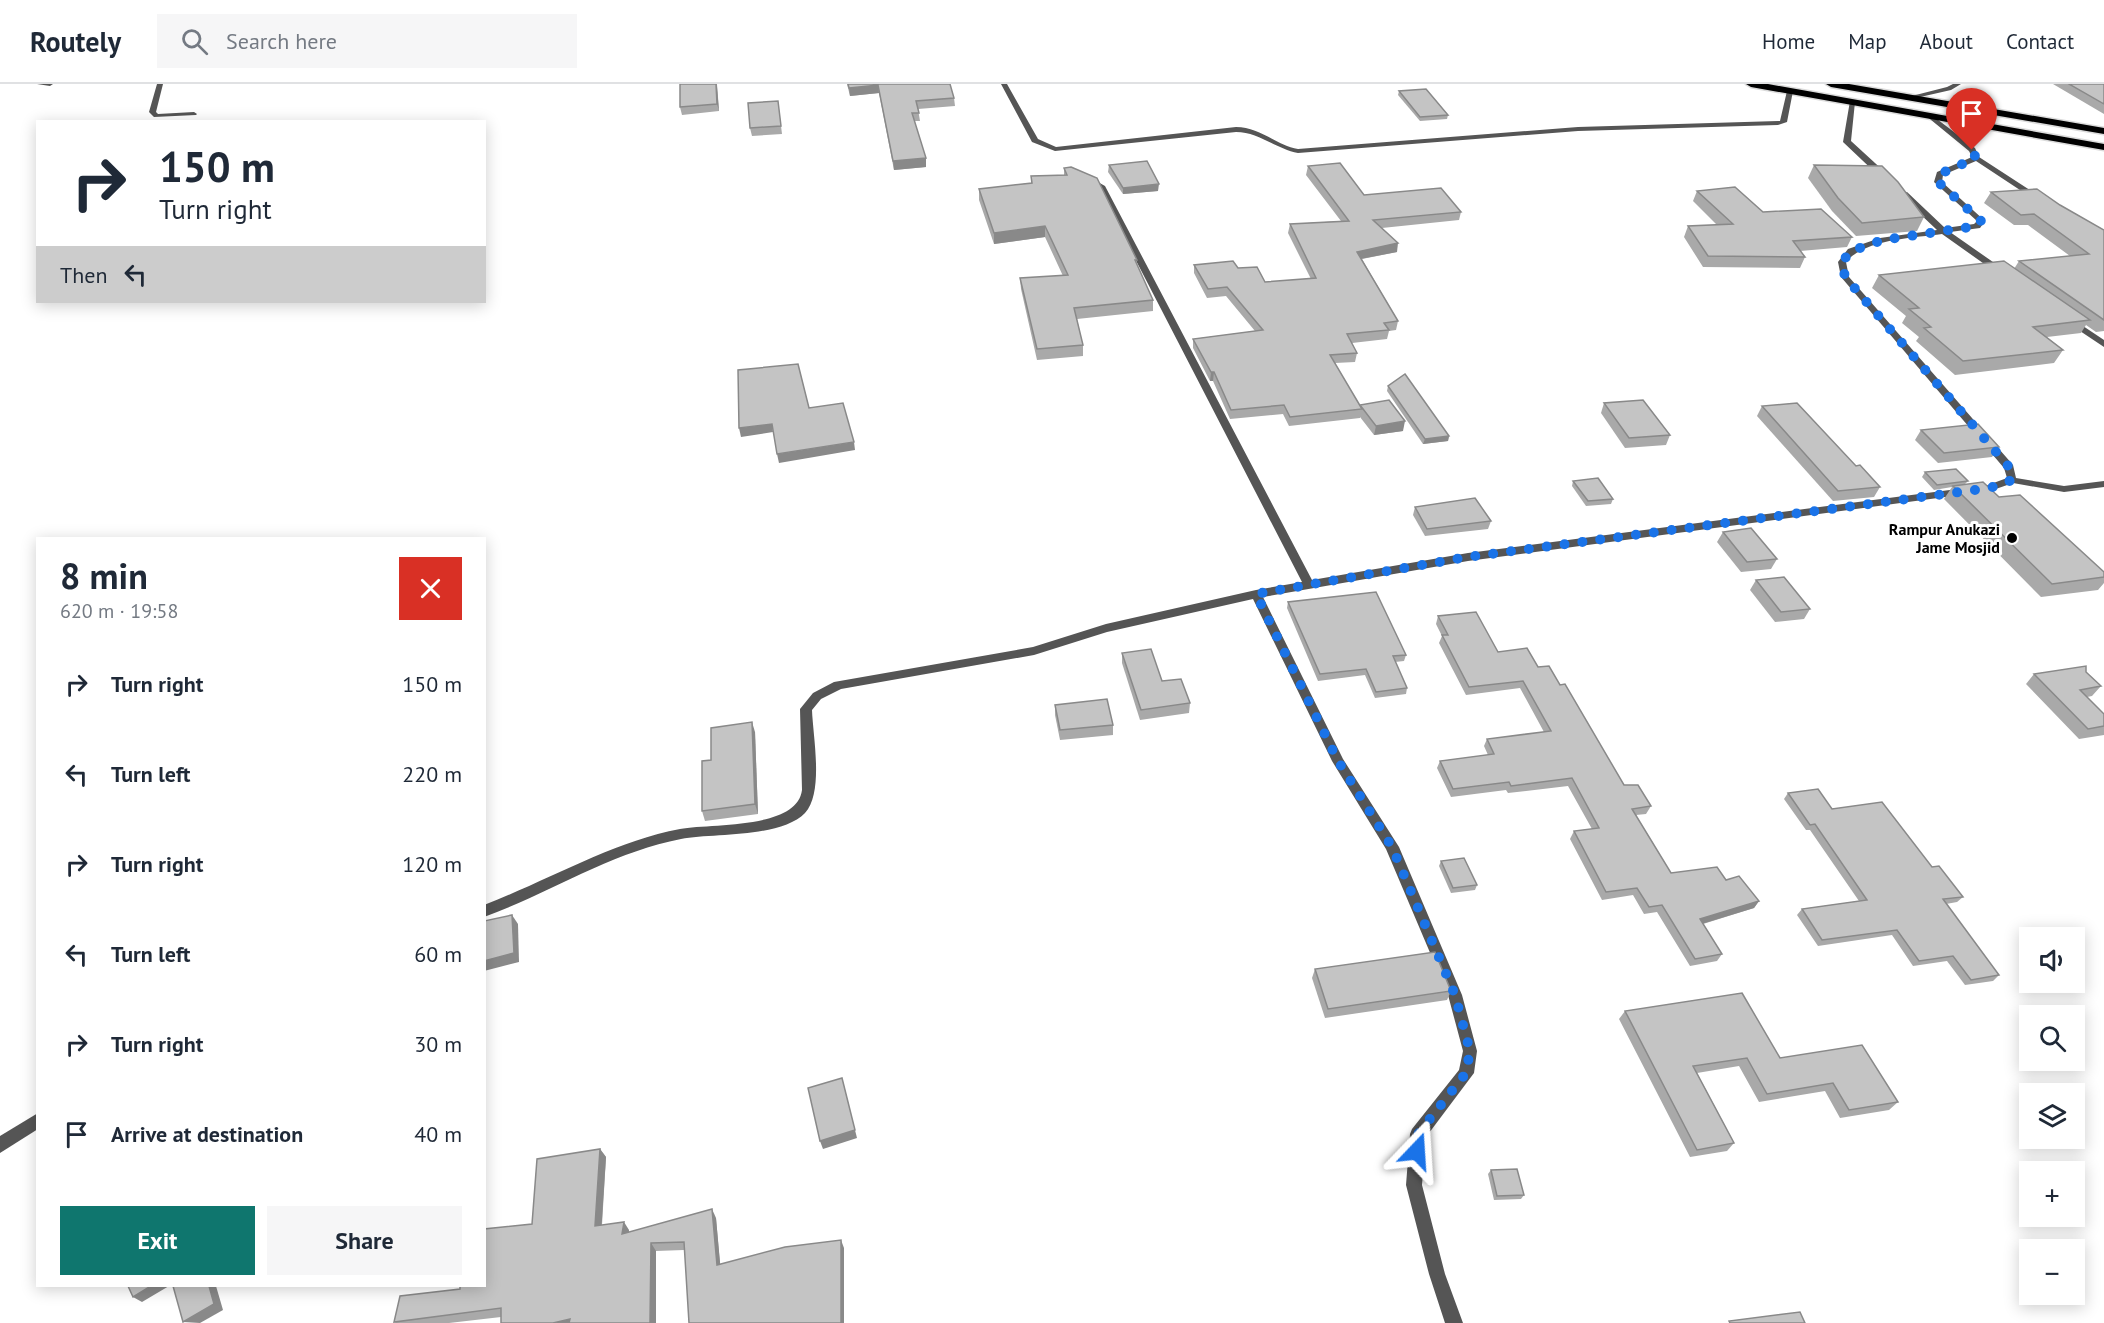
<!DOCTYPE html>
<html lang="en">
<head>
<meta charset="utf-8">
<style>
	:root { --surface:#fff; --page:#f6f6f7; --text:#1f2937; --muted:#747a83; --line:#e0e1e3; --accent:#0f766e }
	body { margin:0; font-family:"PT Sans",sans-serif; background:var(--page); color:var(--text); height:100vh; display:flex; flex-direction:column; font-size:22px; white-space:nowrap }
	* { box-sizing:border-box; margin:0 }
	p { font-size:20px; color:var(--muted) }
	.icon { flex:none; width:33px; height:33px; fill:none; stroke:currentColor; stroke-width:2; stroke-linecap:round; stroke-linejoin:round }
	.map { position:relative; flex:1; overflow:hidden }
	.side { position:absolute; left:36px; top:453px; width:450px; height:750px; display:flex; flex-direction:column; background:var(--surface); border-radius:0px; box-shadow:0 3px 15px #0003 }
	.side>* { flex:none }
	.top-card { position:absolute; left:36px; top:36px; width:450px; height:183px; border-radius:0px; box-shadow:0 3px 15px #0003; background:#fff; color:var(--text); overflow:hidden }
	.tools { position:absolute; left:2019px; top:843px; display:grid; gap:12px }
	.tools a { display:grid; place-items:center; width:66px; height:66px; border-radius:0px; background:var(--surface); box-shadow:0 3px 15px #0003; font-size:30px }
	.pin { position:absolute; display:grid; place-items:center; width:51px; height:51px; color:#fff; margin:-62px -26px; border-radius:50% 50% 50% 0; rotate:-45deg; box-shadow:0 0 6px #0007 }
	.pin .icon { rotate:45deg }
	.me { position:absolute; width:66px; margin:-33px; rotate:20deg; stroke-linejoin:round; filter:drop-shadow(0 0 4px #0008) }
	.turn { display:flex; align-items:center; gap:21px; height:126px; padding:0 24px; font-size:27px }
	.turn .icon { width:78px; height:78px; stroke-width:2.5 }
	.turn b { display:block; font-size:42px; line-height:51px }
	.then { display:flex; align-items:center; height:57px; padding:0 24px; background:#0003; gap:12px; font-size:22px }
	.round { display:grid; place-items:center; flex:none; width:63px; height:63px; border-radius:0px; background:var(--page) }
	.head { display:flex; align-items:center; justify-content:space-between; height:102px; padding:0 24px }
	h1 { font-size:36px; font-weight:800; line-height:45px }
	.cta { display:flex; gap:12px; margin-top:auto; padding:12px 24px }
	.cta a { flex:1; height:69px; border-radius:0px; background:var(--accent); color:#fff; font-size:24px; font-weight:800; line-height:69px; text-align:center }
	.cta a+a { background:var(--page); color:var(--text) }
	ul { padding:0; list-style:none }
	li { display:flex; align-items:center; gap:18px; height:90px; padding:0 24px }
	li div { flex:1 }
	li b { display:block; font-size:22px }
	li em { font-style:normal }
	header { display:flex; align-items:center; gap:36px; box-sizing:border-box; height:84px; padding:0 30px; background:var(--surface); border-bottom:2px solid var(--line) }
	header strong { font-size:28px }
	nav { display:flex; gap:33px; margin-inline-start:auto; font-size:21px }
	.search { width:420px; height:54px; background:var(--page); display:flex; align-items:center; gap:15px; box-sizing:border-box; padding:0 21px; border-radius:0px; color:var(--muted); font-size:22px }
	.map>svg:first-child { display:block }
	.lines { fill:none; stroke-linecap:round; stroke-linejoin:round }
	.highway-casing { stroke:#dbdbdb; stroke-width:3 }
	.street { fill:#555; fill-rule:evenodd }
	.highway { fill:#000; fill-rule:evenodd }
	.wall { fill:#a9a9a9 }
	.shaded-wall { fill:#898989 }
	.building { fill:#c4c4c4; stroke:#898989; stroke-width:1.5 }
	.route { stroke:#1a73e8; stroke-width:10; stroke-dasharray:0 18 }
	.poi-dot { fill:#000; stroke:#fff; stroke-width:2 }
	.labels { text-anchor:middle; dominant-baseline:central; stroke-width:6; stroke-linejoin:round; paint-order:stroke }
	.poi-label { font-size:16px; font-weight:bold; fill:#000; stroke:#fff; text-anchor:end }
</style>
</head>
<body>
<header>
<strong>Routely</strong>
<div class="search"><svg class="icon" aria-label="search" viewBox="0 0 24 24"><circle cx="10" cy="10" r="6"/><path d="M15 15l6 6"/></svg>Search here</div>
<nav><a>Home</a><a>Map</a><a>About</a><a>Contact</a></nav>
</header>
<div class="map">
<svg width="2104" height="1239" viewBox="0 0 2104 1239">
	<rect width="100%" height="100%" fill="#fff"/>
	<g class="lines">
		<defs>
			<g id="highway">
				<polygon points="1746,0 1768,0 2104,60 2104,66 1751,3"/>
				<polygon points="1826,0 1849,0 2104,44 2104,50 1831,3"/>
			</g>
		</defs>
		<use href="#highway" class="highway-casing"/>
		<g class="street">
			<polygon points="37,0 53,0 50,2"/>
			<polygon points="157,0 163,0 156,28 158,30 194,28 197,30 196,31 154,33 149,28"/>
			<path d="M1001 0H1007L1038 55 1056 63 1236 43C1260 43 1276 61 1298 65L1578 43 1778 37H1780L1787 7 1790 5 1793 7 1787 38 1778 41 1578 47 1298 69C1276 65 1259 48 1236 48L1055 67 1032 58Z"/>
			<polygon points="1953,0 1961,0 1951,6 1907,16 1904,14 1947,3"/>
			<polygon points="1850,17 1855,18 1851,57 1887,90 1887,94 1881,94 1843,58"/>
			<path d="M1925 29H1929L1975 64 1979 73 2042 114 2035 116 1976 77 1943 91 1942 98 1985 137 1980 144 1950 148 2003 185V189H1997L1942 150C1913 154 1865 155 1846 178L1849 193 2013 381 2016 394 2064 402 2104 397V403L2064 408 2013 399 1990 407 1468 477 1263 513 1343 675 1399 763 1462 911 1477 967 1474 989 1426 1053 1422 1101 1445 1190 1463 1239H1445L1429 1190 1406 1101 1410 1050 1412 1045 1459 986 1463 967 1448 911 1386 765 1332 677 1253 515 1107 548 1034 571 841 605 821 615 812 626C813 653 824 708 805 729 781 754 713 749 681 755 612 768 550 809 484 833V821C549 796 612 758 680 745 710 739 797 746 802 706L800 625 813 609 834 598 1033 563 1106 540 1256 506 1302 498 1098 103 1083 97V93H1089L1105 102 1312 496 1468 469 1988 401 2007 394 2004 384 1841 193 1838 178 1848 165 1880 154 1937 146 1901 112V108H1907L1945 144 1974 140 1977 137 1934 98 1937 88 1972 73 1969 67 1925 31Z"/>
			<polygon points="2071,234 2104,256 2104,263 2068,239 2067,237"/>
			<polygon points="38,1029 38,1045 0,1069 0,1052"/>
		</g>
		<use href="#highway" class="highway"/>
	</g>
	<g class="wall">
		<polygon points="680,0 717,0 719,27 682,31 680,23"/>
		<polygon points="847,0 950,0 954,14 955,22 918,25 920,37 914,37 926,83 894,86 879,9 850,12"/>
		<polygon points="2053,0 2104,0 2104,30"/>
		<polygon points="1399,7 1448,31 1447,35 1420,37 1398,11"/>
		<polygon points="778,17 782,50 752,52 750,44"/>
		<polygon points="1109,81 1158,107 1123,110 1108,88"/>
		<polygon points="1814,81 1924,133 1917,147 1856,152 1832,127 1808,94"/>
		<polygon points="1308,82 1364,111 1461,128 1459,136 1382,144 1397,168 1362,175 1398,237 1396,246 1389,247 1387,255 1352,259 1357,269 1355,278 1335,279 1360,322 1360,321 1403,347 1374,351 1360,333 1360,334 1289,342 1283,330 1230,335 1213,297 1210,297 1193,264 1193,255 1255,247 1226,212 1207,214 1194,189 1194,181 1238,184 1265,198 1311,195 1288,149 1290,140 1341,137 1306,91"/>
		<polygon points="1064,84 1136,179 1153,216 1153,227 1077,235 1083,261 1083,272 1037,276 1021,205 1020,194 1063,192 1045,153 994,160 979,116 979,105 1031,99 1031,92 1064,91"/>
		<polygon points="1697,107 1763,128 1852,153 1847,163 1800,167 1805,173 1800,184 1703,183 1684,153 1688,142 1717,141 1693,117"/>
		<polygon points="1991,108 2060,121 2104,146 2104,247 2096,248 2086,241 2081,249 2047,253 2063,266 2054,279 1955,291 1916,257 1919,253 1902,239 1906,232 1872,204 1879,191 2014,185 2019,177 2070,172 2028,141 2014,141 1984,119"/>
		<polygon points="1388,302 1449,352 1448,357 1423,360 1387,307"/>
		<polygon points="1604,319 1670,351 1666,361 1625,364 1601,329"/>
		<polygon points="1762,322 1856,382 1880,403 1874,413 1833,417 1757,332"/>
		<polygon points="1921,346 1999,363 1992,373 1938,379 1915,356"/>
		<polygon points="1925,388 1968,397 1965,400 1999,413 2104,488 2104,499 2098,506 2041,513 1944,415 1952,403 1934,406 1922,393"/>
		<polygon points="1573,397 1613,415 1611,420 1586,422 1572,402"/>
		<polygon points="1415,423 1491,437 1488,445 1425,452 1413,431"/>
		<polygon points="1723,448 1777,475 1771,485 1741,488 1717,458"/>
		<polygon points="1756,496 1810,525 1804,535 1775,538 1750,506"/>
		<polygon points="1288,518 1406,571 1404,577 1395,578 1407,604 1406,610 1375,614 1365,591 1318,597 1287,524"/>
		<polygon points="1438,532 1498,568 1538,583 1560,601 1624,701 1651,722 1646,730 1636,731 1671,789 1726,796 1759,817 1754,824 1703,840 1722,870 1717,877 1690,882 1657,828 1644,830 1633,811 1602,816 1570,755 1574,747 1592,745 1568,702 1508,709 1506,706 1451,713 1437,684 1440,677 1488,671 1484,662 1487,655 1544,648 1520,604 1466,611 1439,559 1442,552 1436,540"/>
		<polygon points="1122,569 1190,619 1189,629 1140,636 1122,579"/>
		<polygon points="2086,588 2101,602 2092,612 2087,613 2104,630 2104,651 2079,655 2026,600 2034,590"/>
		<polygon points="1055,621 1113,641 1113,651 1060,656 1055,631"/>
		<polygon points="755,648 758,730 705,737 702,727 711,676"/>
		<polygon points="1788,709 1832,725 1932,783 1963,813 1957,818 1946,820 1999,891 1993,897 1965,901 1947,877 1913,882 1892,851 1818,862 1797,831 1802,825 1859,817 1810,746 1806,746 1784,715"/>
		<polygon points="1441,777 1477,801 1475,806 1451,809 1439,782"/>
		<polygon points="1315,885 1451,907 1447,916 1325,934 1312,894"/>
		<polygon points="1625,927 1780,974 1898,1018 1889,1026 1840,1034 1825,1007 1759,1018 1739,982 1697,989 1734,1059 1727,1067 1690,1073 1619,935"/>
		<polygon points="600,1065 606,1073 602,1141 629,1146 629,1148 716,1134 720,1180 844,1164 844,1239 684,1166 656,1167 656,1239 501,1239 501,1233 449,1239 396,1239 394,1238 460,1205 532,1140"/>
		<polygon points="1491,1086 1524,1111 1521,1115 1494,1116 1488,1090"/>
	</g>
	<g class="shaded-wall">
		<polygon points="716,0 717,3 719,27 717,20"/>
		<polygon points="878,1 879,9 850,12 849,4"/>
		<polygon points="926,74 926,83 894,86 893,77"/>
		<polygon points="1159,100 1158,107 1123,110 1123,104"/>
		<polygon points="1045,142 1045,153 994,160 994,149"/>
		<polygon points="1398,159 1397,168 1355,176 1357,168"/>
		<polygon points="1211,288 1214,288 1213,297 1210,297"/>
		<polygon points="1405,337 1403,347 1374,351 1376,342"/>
		<polygon points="772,340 773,348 741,353 739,344"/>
		<polygon points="1449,352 1448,357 1423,360 1425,355"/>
		<polygon points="854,358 855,366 779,379 777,370"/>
		<polygon points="752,638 755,648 758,730 755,720"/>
		<polygon points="1759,817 1754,824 1695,842 1700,835"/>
		<polygon points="512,831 518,840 519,878 484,887 484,877"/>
		<polygon points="844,1003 857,1054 823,1065 820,1057"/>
		<polygon points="600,1065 606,1073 601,1150 595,1142"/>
		<polygon points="712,1125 716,1134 721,1189 717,1181"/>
		<polygon points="624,1138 629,1146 628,1158 622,1150"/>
		<polygon points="841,1156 844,1164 844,1239 841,1239"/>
		<polygon points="651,1159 656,1167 656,1239 650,1239"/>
		<polygon points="151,1202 169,1202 142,1218 133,1213"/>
		<polygon points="209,1202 216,1202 223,1226 200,1239 183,1238"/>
		<polygon points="570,1235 573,1239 553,1239"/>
	</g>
	<g class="building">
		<polygon points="680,0 716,0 717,20 680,23"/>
		<polygon points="848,0 950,0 954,14 916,17 919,29 912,29 926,74 893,77 878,1 849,4"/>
		<polygon points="2069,0 2104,0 2104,20"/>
		<polygon points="1426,5 1448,31 1420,33 1399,7"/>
		<polygon points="778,17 781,42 750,44 748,19"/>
		<polygon points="1147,77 1159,100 1123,104 1109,81"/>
		<polygon points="1340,79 1364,111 1441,104 1461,128 1373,136 1398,159 1357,168 1398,237 1384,239 1389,246 1347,250 1357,269 1330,271 1362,325 1290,333 1284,321 1231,326 1214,288 1211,288 1193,255 1263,246 1227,203 1208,205 1194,181 1233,177 1238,184 1257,183 1265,198 1316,194 1290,140 1349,137 1308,82"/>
		<polygon points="1814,81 1882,82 1898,98 1924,133 1862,139 1838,114"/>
		<polygon points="1071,83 1097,94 1137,176 1135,176 1153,216 1074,224 1083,261 1037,265 1020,194 1068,191 1045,142 994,149 979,105 1032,99 1031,92 1067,91 1064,84"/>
		<polygon points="1735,103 1763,128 1821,125 1852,153 1793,157 1805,173 1708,172 1688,142 1733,140 1697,107"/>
		<polygon points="2037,105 2060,121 2104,146 2104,236 2019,177 2089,170 2034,130 2021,131 1991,108"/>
		<polygon points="2004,177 2090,236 2033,243 2063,266 1963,277 1924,244 1931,243 1909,225 1919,224 1879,191"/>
		<polygon points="798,280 809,324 843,319 854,358 777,370 772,340 739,344 738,286"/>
		<polygon points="1405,290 1449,352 1425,355 1388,302"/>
		<polygon points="1389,316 1405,337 1376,342 1360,321"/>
		<polygon points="1643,316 1670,351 1629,354 1604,319"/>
		<polygon points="1797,319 1856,382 1860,381 1880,403 1838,407 1762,322"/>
		<polygon points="1978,340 1999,363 1944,369 1921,346"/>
		<polygon points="1956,385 1968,397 1937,401 1925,388"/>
		<polygon points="1598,394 1613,415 1588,417 1573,397"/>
		<polygon points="1983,398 1999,413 2020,411 2104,488 2104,493 2052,500 1953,402"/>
		<polygon points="1475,414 1491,437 1427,445 1415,423"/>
		<polygon points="1751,444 1777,475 1747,478 1723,448"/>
		<polygon points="1784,493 1810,525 1781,528 1756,496"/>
		<polygon points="1376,508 1406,571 1393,572 1407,604 1376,608 1366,585 1320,590 1288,518"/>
		<polygon points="1476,528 1498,568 1527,564 1538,583 1549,582 1560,601 1565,600 1624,701 1638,701 1651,722 1632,725 1671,789 1717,783 1726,796 1739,792 1759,817 1700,835 1722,870 1695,875 1662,821 1649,823 1637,804 1606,808 1574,747 1599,744 1572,694 1511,702 1509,698 1453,705 1440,677 1494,670 1487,655 1551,647 1523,597 1469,603 1442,551 1448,551 1438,532"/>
		<polygon points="1151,565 1162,597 1181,595 1190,619 1141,626 1122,569"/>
		<polygon points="2086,582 2086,588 2101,602 2080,606 2104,630 2104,642 2088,645 2034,590"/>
		<polygon points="1107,615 1113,641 1060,646 1055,621"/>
		<polygon points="752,638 755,720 702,727 702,677 711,676 711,644"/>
		<polygon points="1818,705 1832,725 1882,718 1932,783 1939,782 1963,813 1943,815 1999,891 1971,896 1953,872 1919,877 1897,846 1822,856 1802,825 1867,816 1815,740 1810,741 1788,709"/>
		<polygon points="1464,774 1477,801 1453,804 1441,777"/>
		<polygon points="512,831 514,869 484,877 484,837"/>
		<polygon points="1435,868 1451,907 1328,925 1315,885"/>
		<polygon points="1742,909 1780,974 1862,961 1898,1018 1849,1026 1833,999 1767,1010 1747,974 1693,982 1734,1059 1697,1066 1625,927"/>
		<polygon points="842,994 855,1046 820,1057 808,1004"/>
		<polygon points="600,1065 595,1142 624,1138 622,1150 712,1125 717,1181 785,1163 841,1156 841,1239 689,1239 684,1158 651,1159 650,1239 569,1239 570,1235 553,1239 501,1239 501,1224 394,1238 400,1212 460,1205 460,1202 484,1202 484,1145 532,1140 537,1075"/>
		<polygon points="1517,1085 1524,1111 1497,1112 1491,1086"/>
		<polygon points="128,1202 151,1202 133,1213"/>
		<polygon points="173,1202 209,1202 214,1220 183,1238"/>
		<polygon points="1800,1228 1805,1239 1730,1239 1729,1237"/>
	</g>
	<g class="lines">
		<polyline class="route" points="1417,1067 1418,1050 1466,989 1470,967 1455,911 1392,763 1338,677 1256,510 1468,473 1990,404 2012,396 2009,383 1845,193 1842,178 1851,167 1883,156 1977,142 1981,137 1938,98 1940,90 1976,74 1972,66"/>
	</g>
	<circle class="poi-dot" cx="2012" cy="454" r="6"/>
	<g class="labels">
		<g class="poi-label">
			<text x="2000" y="445">Rampur Anukazi<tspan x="2000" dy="18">Jame Mosjid</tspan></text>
		</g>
	</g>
</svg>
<div class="tools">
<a><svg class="icon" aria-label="sound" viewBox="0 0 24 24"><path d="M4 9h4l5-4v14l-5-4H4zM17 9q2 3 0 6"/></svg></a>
<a><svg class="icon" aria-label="search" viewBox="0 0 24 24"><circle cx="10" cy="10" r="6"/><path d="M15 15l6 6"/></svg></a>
<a><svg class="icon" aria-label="layers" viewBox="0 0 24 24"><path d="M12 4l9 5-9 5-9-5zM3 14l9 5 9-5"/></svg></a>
<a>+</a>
<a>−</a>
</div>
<div class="pin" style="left:1972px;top:66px;background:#d93025"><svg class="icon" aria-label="arrive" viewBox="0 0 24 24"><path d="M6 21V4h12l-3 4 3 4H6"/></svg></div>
<svg class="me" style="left:1417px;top:1067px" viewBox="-20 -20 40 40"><path d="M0-17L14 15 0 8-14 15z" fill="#1a73e8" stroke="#fff" stroke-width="4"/></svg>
<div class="top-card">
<div class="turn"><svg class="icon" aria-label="right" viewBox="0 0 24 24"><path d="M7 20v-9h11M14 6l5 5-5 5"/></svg><div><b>150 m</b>Turn right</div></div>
<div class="then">Then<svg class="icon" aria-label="left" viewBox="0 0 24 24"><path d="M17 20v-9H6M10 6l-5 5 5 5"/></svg></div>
</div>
<section class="side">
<div class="head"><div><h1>8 min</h1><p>620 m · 19:58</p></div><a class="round" style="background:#d93025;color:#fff"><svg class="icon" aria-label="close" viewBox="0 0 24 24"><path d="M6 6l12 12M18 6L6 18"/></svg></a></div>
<ul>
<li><svg class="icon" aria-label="right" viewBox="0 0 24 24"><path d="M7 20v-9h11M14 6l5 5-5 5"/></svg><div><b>Turn right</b></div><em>150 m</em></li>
<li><svg class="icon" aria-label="left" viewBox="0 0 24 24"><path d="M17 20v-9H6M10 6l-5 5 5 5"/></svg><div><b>Turn left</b></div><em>220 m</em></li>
<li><svg class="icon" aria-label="right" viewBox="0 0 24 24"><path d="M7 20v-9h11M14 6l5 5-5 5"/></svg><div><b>Turn right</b></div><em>120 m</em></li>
<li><svg class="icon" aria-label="left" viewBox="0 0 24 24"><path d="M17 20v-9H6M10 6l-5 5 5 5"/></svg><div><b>Turn left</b></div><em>60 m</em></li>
<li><svg class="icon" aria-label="right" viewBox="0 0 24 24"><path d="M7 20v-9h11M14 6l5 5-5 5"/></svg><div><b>Turn right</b></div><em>30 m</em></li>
<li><svg class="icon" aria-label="arrive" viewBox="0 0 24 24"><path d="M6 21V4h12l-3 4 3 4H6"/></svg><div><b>Arrive at destination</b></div><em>40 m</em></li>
</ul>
<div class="cta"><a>Exit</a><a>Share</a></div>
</section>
</div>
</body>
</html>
